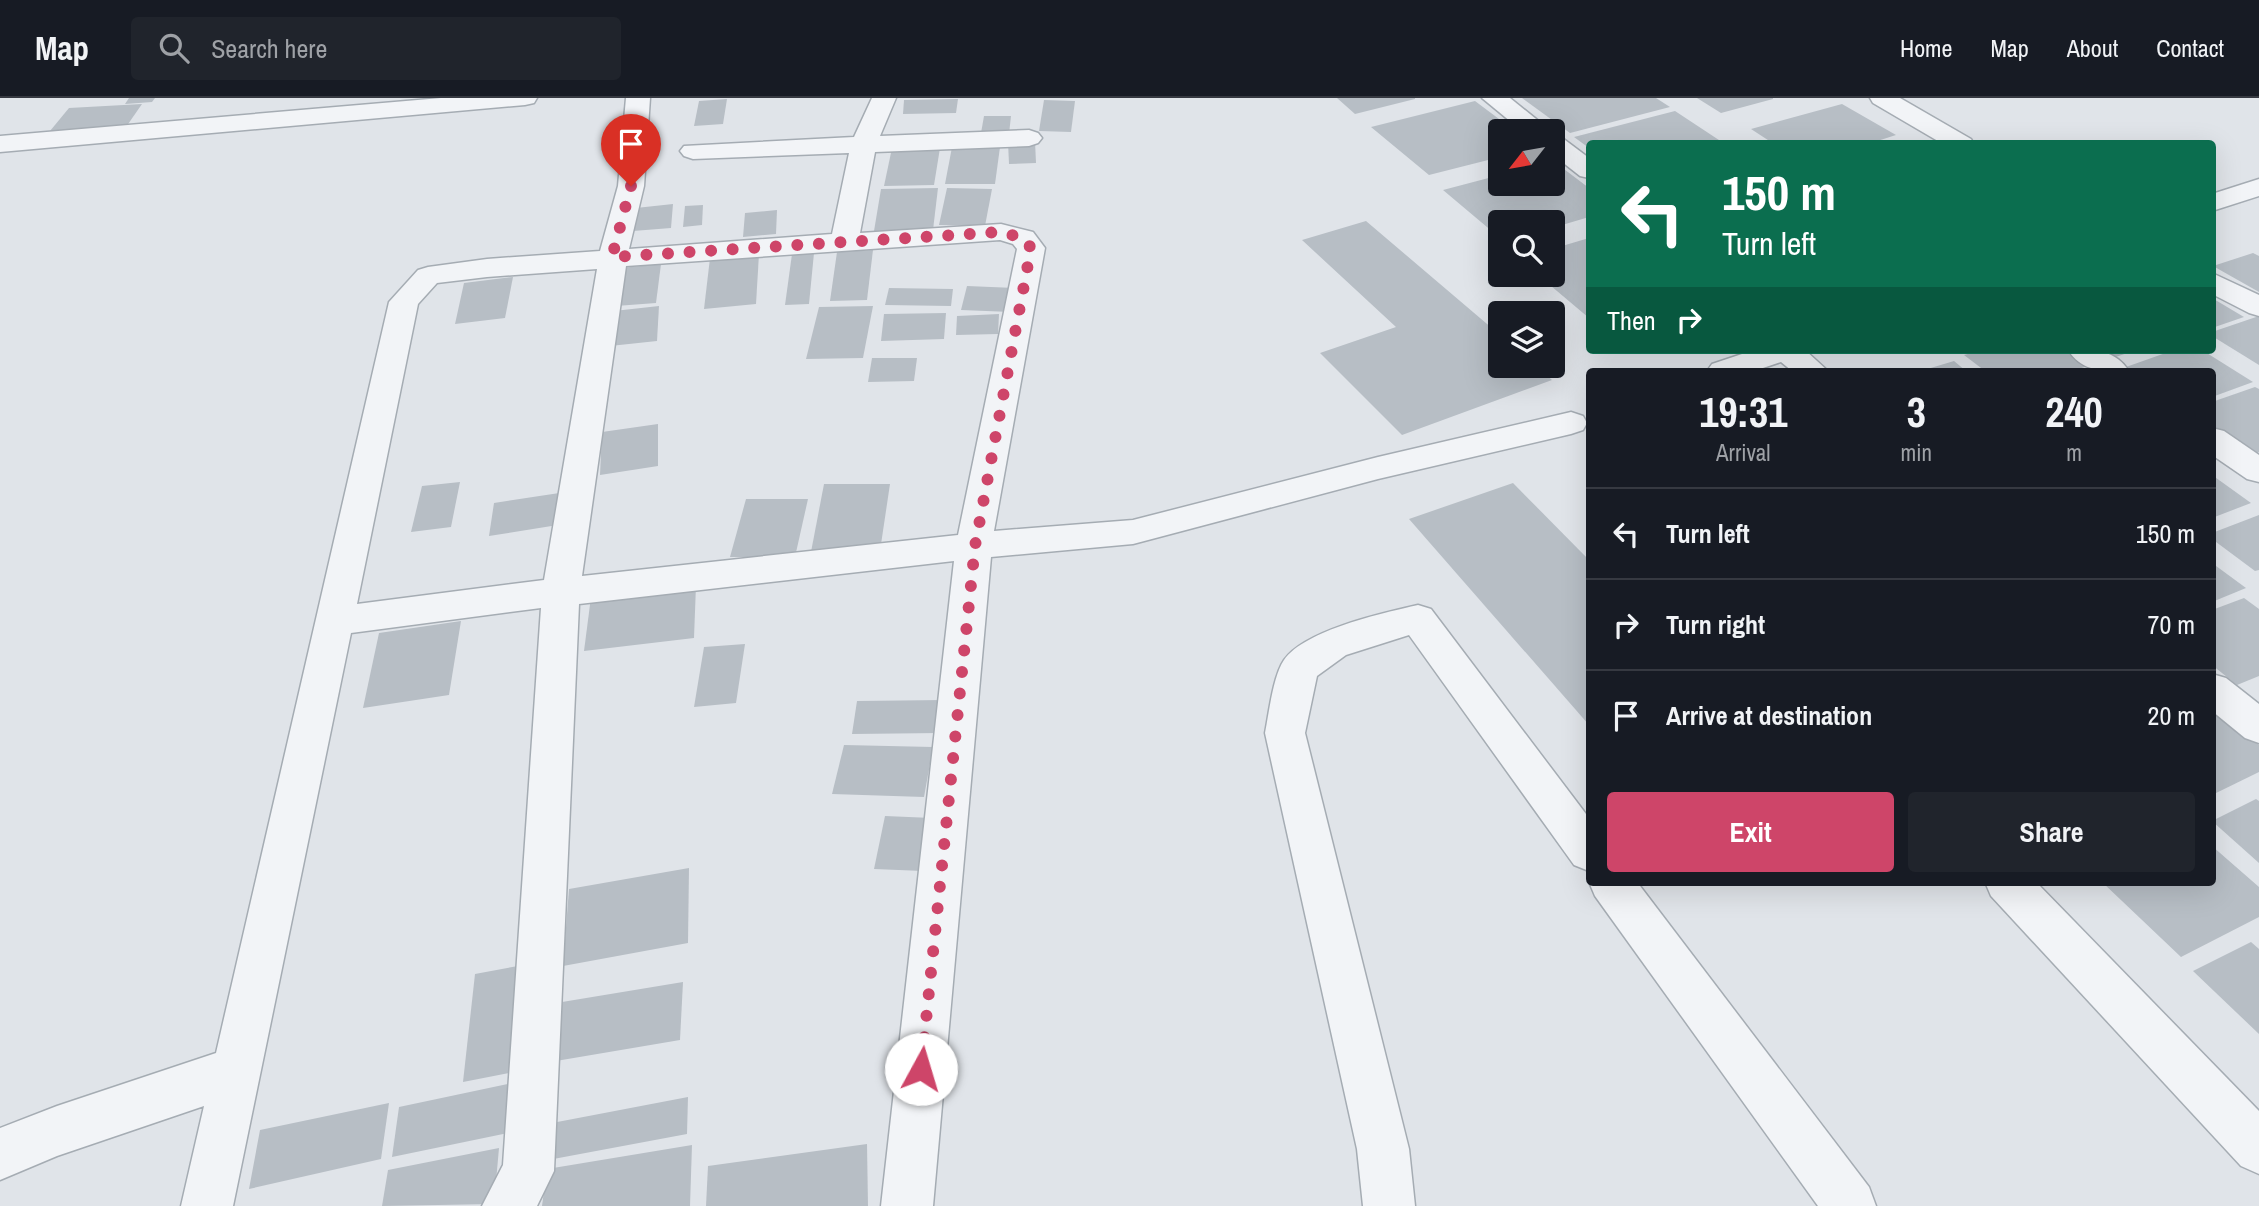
<!DOCTYPE html>
<html lang="en">
<head>
<meta charset="utf-8">
<style>
	:root { --surface:#171b24; --page:#20242c; --text:#f1f3f6; --muted:#9ea1a6; --line:#363941; --accent:#ce4569 }
	body { margin:0; font-family:"Archivo Narrow",sans-serif; background:var(--page); color:var(--text); height:100vh; display:flex; flex-direction:column; font-size:26px; white-space:nowrap }
	* { box-sizing:border-box; margin:0 }
	p { font-size:23px; color:var(--muted) }
	.icon { flex:none; width:38px; height:38px; fill:none; stroke:currentColor; stroke-width:2; stroke-linecap:round; stroke-linejoin:round }
	.map { position:relative; flex:1; overflow:hidden }
	.drawer { position:absolute; left:1586px; top:270px; width:630px; height:518px; display:flex; flex-direction:column; background:var(--surface); border-radius:7px; box-shadow:0 7px 28px #0002 }
	.drawer>* { flex:none }
	.top-card { position:absolute; left:1586px; top:42px; width:630px; height:214px; border-radius:7px; box-shadow:0 7px 28px #0002; background:#0b6e4f; color:#fff; overflow:hidden }
	.needle { width:46px; rotate:239deg }
	.fabs { position:absolute; left:1488px; top:21px; display:grid; gap:14px }
	.fabs a { display:grid; place-items:center; width:77px; height:77px; border-radius:7px; background:var(--surface); box-shadow:0 7px 28px #0002; font-size:35px }
	.pin { position:absolute; display:grid; place-items:center; width:60px; height:60px; color:#fff; margin:-72px -30px; border-radius:50% 50% 50% 0; rotate:-45deg; box-shadow:0 0 7px #0007 }
	.pin .icon { rotate:45deg }
	.me { position:absolute; width:77px; margin:-38px; rotate:6deg; stroke-linejoin:round; filter:drop-shadow(0 0 5px #0008) }
	.turn { display:flex; align-items:center; gap:24px; height:147px; padding:0 21px; font-size:32px }
	.turn .icon { width:91px; height:91px; stroke-width:2.5 }
	.turn b { display:block; font-size:49px; line-height:60px }
	.then { display:flex; align-items:center; height:66px; padding:0 21px; background:#0003; gap:14px; font-size:26px }
	.eta { display:flex; justify-content:space-evenly; align-items:center; height:119px; text-align:center }
	.eta b { font-size:42px; font-weight:800; line-height:49px }
	.button { display:flex; gap:14px; margin-top:auto; padding:14px 21px }
	.button a { flex:1; height:80px; border-radius:7px; background:var(--accent); color:#fff; font-size:28px; font-weight:800; line-height:80px; text-align:center }
	.button a+a { background:var(--page); color:var(--text) }
	ul { padding:0; list-style:none }
	li { display:flex; align-items:center; gap:21px; height:91px; padding:0 21px; border-top:2px solid var(--line) }
	li div { flex:1 }
	li b { display:block; font-size:26px }
	li em { font-style:normal }
	header { display:flex; align-items:center; gap:42px; box-sizing:border-box; height:98px; padding:0 35px; background:var(--surface); border-bottom:2px solid var(--line) }
	header strong { font-size:33px }
	nav { display:flex; gap:38px; margin-inline-start:auto; font-size:24px }
	.search { width:490px; height:63px; background:var(--page); display:flex; align-items:center; gap:18px; box-sizing:border-box; padding:0 24px; border-radius:7px; color:var(--muted); font-size:26px }
	.map>svg:first-child { display:block }
	.building { fill:#b7bec5 }
	.lines { fill:none; stroke-linecap:round; stroke-linejoin:round }
	.minor-casing { stroke:#a5acb3; stroke-width:3 }
	.minor { fill:#f2f4f7; fill-rule:evenodd }
	.route { stroke:#ce4569; stroke-width:12; stroke-dasharray:0 21.6 }
</style>
</head>
<body>
<header>
<strong>Map</strong>
<div class="search"><svg class="icon" aria-label="search" viewBox="0 0 24 24"><circle cx="10" cy="10" r="6"/><path d="M15 15l6 6"/></svg>Search here</div>
<nav><a>Home</a><a>Map</a><a>About</a><a>Contact</a></nav>
</header>
<div class="map">
<svg width="2259" height="1108" viewBox="0 0 2259 1108">
	<rect width="100%" height="100%" fill="#e0e4e9"/>
	<g class="building">
		<polygon points="129,0 155,0 152,4 125,6"/>
		<polygon points="1337,0 1415,0 1415,1 1355,16"/>
		<polygon points="1522,0 1656,0 1670,9 1570,35"/>
		<polygon points="1697,0 1773,0 1773,1 1721,15"/>
		<polygon points="727,1 723,26 694,28 699,3"/>
		<polygon points="958,1 956,15 903,16 904,2"/>
		<polygon points="1044,2 1075,3 1071,34 1039,33"/>
		<polygon points="1475,3 1515,33 1500,33 1500,59 1429,77 1371,29"/>
		<polygon points="142,6 126,29 50,33 69,10"/>
		<polygon points="1842,6 1896,37 1868,46 1774,46 1751,31"/>
		<polygon points="1675,13 1725,46 1589,46 1589,50 1574,39"/>
		<polygon points="984,18 1011,18 1009,36 981,35"/>
		<polygon points="1035,43 1036,65 1009,66 1008,44"/>
		<polygon points="952,49 1000,49 995,86 945,86"/>
		<polygon points="892,50 940,50 934,87 884,88"/>
		<polygon points="1552,62 1589,90 1589,119 1552,130 1552,124 1500,124 1500,140 1443,92 1500,77 1500,86 1552,86"/>
		<polygon points="938,90 933,132 874,133 881,91"/>
		<polygon points="947,90 992,91 985,128 939,127"/>
		<polygon points="673,106 671,130 633,133 636,110"/>
		<polygon points="703,107 702,127 683,129 685,108"/>
		<polygon points="777,112 776,136 743,139 745,115"/>
		<polygon points="1366,123 1500,237 1500,268 1536,268 1552,282 1402,337 1320,255 1396,229 1302,142"/>
		<polygon points="1589,140 1589,220 1538,177 1552,177 1552,151"/>
		<polygon points="873,152 867,202 830,203 837,154"/>
		<polygon points="814,155 809,206 785,207 792,156"/>
		<polygon points="2253,155 2259,158 2259,194 2213,168"/>
		<polygon points="759,156 756,206 704,211 710,160"/>
		<polygon points="661,166 656,205 616,208 621,170"/>
		<polygon points="513,179 505,220 455,226 464,185"/>
		<polygon points="967,188 1015,190 1011,214 961,212"/>
		<polygon points="889,190 953,191 951,208 885,207"/>
		<polygon points="2212,200 2244,219 2212,230"/>
		<polygon points="659,208 657,243 610,248 614,213"/>
		<polygon points="873,208 863,260 806,261 819,209"/>
		<polygon points="946,215 944,241 881,243 884,216"/>
		<polygon points="999,216 998,236 956,237 957,218"/>
		<polygon points="2259,218 2259,267 2212,238 2212,234"/>
		<polygon points="1982,252 2065,252 2088,268 2072,273 1985,273 1964,257"/>
		<polygon points="2096,252 2136,252 2110,261"/>
		<polygon points="2174,252 2202,252 2253,284 2212,299 2212,273 2132,273 2126,269"/>
		<polygon points="872,260 917,260 914,283 868,284"/>
		<polygon points="1954,263 1966,273 1925,273 1924,272"/>
		<polygon points="2255,289 2259,291 2259,354 2256,356 2212,327 2212,304"/>
		<polygon points="658,326 658,368 600,377 602,334"/>
		<polygon points="2212,377 2251,405 2212,420"/>
		<polygon points="460,384 451,429 411,434 422,388"/>
		<polygon points="1513,385 1589,462 1589,627 1409,421"/>
		<polygon points="824,386 890,386 880,453 811,454"/>
		<polygon points="566,394 564,426 489,438 494,405"/>
		<polygon points="746,401 808,401 795,459 730,459"/>
		<polygon points="2259,417 2259,472 2255,473 2212,441 2212,435"/>
		<polygon points="2212,465 2246,490 2212,504"/>
		<polygon points="696,487 694,540 584,553 591,499"/>
		<polygon points="2244,500 2259,511 2259,578 2237,587 2212,567 2212,512"/>
		<polygon points="461,523 449,597 363,610 379,535"/>
		<polygon points="745,546 736,605 694,609 704,549"/>
		<polygon points="944,602 941,635 852,636 857,603"/>
		<polygon points="2212,609 2259,647 2259,674 2212,697"/>
		<polygon points="844,647 933,649 924,699 832,696"/>
		<polygon points="2256,701 2259,703 2259,765 2212,723"/>
		<polygon points="885,718 932,720 923,773 874,771"/>
		<polygon points="2212,748 2259,789 2259,819 2181,859 2102,784 2212,784"/>
		<polygon points="689,770 688,845 563,868 569,791"/>
		<polygon points="2251,844 2259,851 2259,936 2193,873"/>
		<polygon points="518,868 509,975 463,984 475,876"/>
		<polygon points="683,884 680,942 550,964 556,905"/>
		<polygon points="512,985 508,1035 392,1059 399,1009"/>
		<polygon points="688,999 687,1036 548,1062 552,1025"/>
		<polygon points="389,1005 381,1061 249,1091 260,1032"/>
		<polygon points="867,1046 868,1108 706,1108 708,1068"/>
		<polygon points="692,1047 690,1108 542,1108 547,1071"/>
		<polygon points="499,1050 494,1106 382,1108 388,1072"/>
	</g>
	<g class="lines">
		<defs>
			<g id="minor">
				<polygon points="441,0 537,0 534,5 525,7 0,54 0,38"/>
				<path d="M626 0H650L644 88 629 151 832 136 849 55 693 61 684 58 680 53 684 48 854 39 872 0H896L880 38 1029 32 1038 35 1042 40 1038 45 1029 48 875 54 860 135 1001 126 1033 134 1045 150 994 433 1133 422 1378 359 1571 314 1583 318 1587 325 1583 332 1571 336 1378 381 1133 446 991 459 933 1108H881L954 463 579 506 554 1073 537 1108H482L503 1067 541 510 351 535 233 1108H181L204 1008 57 1058 0 1082V1030L57 1008 216 955 389 204 418 172 428 169 487 161 600 153 618 88ZM1000 142 1013 146 1017 151 958 437 582 478 626 168ZM597 171 544 482 357 506 418 206 437 185 487 179Z"/>
				<polygon points="1482,0 1510,0 1551,33 1522,33"/>
				<polygon points="1870,0 1900,0 1971,41 1974,46 1943,46 1873,5"/>
				<polygon points="1552,36 1561,39 1589,60 1589,80 1580,78 1552,56"/>
				<polygon points="2259,81 2259,98 2212,113 2212,96"/>
				<polygon points="2212,175 2259,197 2259,218 2249,215 2212,196"/>
				<polygon points="1754,252 1805,252 1828,273 1792,273 1781,264 1754,273 1707,273 1712,266"/>
				<path d="M2068 252C2092 252 2114 250 2129 273 2104 273 2083 275 2068 252Z"/>
				<polygon points="2212,330 2224,333 2259,357 2259,384 2247,381 2212,357"/>
				<path d="M1418 507 1431 511 1589 720V773L1574 767 1409 537 1346 557 1317 578 1305 635 1409 1051 1415 1108H1363L1357 1051 1265 635C1269 615 1273 578 1284 562 1305 532 1383 515 1418 507Z"/>
				<polygon points="2212,576 2226,580 2259,606 2259,645 2245,640 2212,613"/>
				<polygon points="1589,784 1637,784 1869,1089 1876,1108 1818,1108 1595,798"/>
				<polygon points="1985,784 2036,784 2259,1013 2259,1076 2241,1068 1991,798"/>
			</g>
		</defs>
		<use href="#minor" class="minor-casing"/>
		<use href="#minor" class="minor"/>
	</g>
	<g class="lines">
		<polyline class="route" points="631,88 612,159 1001,134 1023,140 1031,150 975,448 921,971"/>
	</g>
</svg>
<div class="fabs">
<a><svg class="needle" viewBox="-14 -14 28 28"><path d="M0-13l5 13h-10z" fill="#e53935"/><path d="M0 13l5-13h-10z" fill="#9ea1a6"/></svg></a>
<a><svg class="icon" aria-label="search" viewBox="0 0 24 24"><circle cx="10" cy="10" r="6"/><path d="M15 15l6 6"/></svg></a>
<a><svg class="icon" aria-label="layers" viewBox="0 0 24 24"><path d="M12 4l9 5-9 5-9-5zM3 14l9 5 9-5"/></svg></a>
</div>
<div class="pin" style="left:631px;top:88px;background:#d93025"><svg class="icon" aria-label="arrive" viewBox="0 0 24 24"><path d="M6 21V4h12l-3 4 3 4H6"/></svg></div>
<svg class="me" style="left:921px;top:971px" viewBox="-20 -20 40 40"><circle r="19" fill="#fff"/><path d="M0-13L10 11 0 6-10 11z" fill="#ce4569"/></svg>
<div class="top-card">
<div class="turn"><svg class="icon" aria-label="left" viewBox="0 0 24 24"><path d="M17 20v-9H6M10 6l-5 5 5 5"/></svg><div><b>150 m</b>Turn left</div></div>
<div class="then">Then<svg class="icon" aria-label="right" viewBox="0 0 24 24"><path d="M7 20v-9h11M14 6l5 5-5 5"/></svg></div>
</div>
<section class="drawer">
<div class="eta">
<div><b>19:31</b><p>Arrival</p></div>
<div><b>3</b><p>min</p></div>
<div><b>240</b><p>m</p></div>
</div>
<ul>
<li><svg class="icon" aria-label="left" viewBox="0 0 24 24"><path d="M17 20v-9H6M10 6l-5 5 5 5"/></svg><div><b>Turn left</b></div><em>150 m</em></li>
<li><svg class="icon" aria-label="right" viewBox="0 0 24 24"><path d="M7 20v-9h11M14 6l5 5-5 5"/></svg><div><b>Turn right</b></div><em>70 m</em></li>
<li><svg class="icon" aria-label="arrive" viewBox="0 0 24 24"><path d="M6 21V4h12l-3 4 3 4H6"/></svg><div><b>Arrive at destination</b></div><em>20 m</em></li>
</ul>
<div class="button"><a>Exit</a><a>Share</a></div>
</section>
</div>
</body>
</html>
